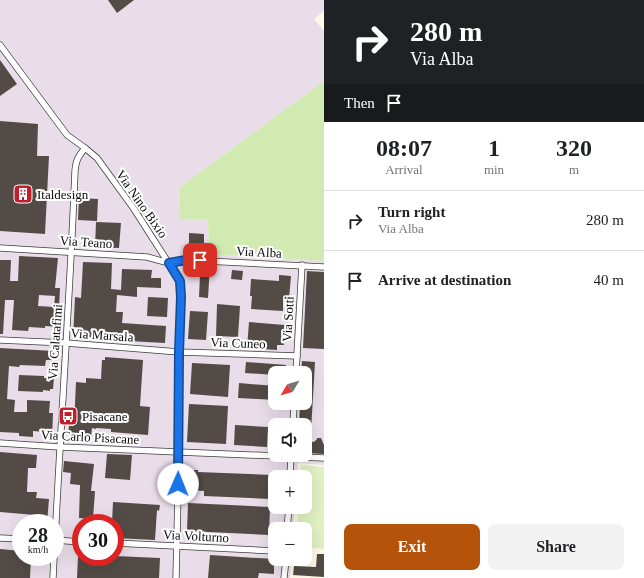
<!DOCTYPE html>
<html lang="en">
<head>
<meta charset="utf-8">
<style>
	:root { --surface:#fff; --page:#f2f2f2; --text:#202124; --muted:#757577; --line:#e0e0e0; --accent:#b45309 }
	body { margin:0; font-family:Georgia,serif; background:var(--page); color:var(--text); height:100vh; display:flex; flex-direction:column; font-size:15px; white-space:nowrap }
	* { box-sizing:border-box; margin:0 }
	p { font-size:13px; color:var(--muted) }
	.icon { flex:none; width:22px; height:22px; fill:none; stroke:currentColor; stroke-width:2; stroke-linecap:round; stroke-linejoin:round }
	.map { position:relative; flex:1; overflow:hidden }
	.side { display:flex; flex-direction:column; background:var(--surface); width:320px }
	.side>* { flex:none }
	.banner { background:#202124; color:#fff; overflow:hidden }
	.needle { width:26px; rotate:232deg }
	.fabs { position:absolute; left:268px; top:366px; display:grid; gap:8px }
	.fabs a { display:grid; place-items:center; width:44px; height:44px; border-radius:8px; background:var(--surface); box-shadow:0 4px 16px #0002; font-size:20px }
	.speed { position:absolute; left:12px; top:514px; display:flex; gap:8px; font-size:20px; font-weight:700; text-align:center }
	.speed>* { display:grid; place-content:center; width:52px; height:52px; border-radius:50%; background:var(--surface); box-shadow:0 4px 16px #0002; line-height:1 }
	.speed small { font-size:10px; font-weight:400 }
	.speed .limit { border:6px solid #d22; background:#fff; color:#111 }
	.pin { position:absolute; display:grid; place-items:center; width:34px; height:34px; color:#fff; margin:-17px; border-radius:8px; box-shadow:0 2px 6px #0006 }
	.me { position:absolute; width:44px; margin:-22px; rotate:1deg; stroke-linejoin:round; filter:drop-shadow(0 0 3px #0008) }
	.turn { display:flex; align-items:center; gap:14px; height:84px; padding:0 20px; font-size:18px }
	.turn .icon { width:52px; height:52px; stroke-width:2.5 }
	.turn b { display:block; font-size:28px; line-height:34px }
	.then { display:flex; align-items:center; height:38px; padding:0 20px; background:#0003; gap:8px; font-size:15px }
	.eta { display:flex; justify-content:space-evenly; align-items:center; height:68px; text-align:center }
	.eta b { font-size:24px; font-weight:600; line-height:28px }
	.primary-button { display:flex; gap:8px; margin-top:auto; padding:8px 20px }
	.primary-button a { flex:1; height:46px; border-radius:8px; background:var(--accent); color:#fff; font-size:16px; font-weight:600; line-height:46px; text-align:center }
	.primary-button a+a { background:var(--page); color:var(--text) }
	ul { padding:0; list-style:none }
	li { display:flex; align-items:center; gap:12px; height:60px; padding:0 20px; border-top:1px solid var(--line) }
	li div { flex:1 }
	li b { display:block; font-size:15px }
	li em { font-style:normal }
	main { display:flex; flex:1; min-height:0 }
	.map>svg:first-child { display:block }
	.industrial { fill:#e9ddea; fill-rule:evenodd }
	.green { fill:#d0eab1 }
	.pitch { fill:#e2f1c3 }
	.building { fill:#534b46; fill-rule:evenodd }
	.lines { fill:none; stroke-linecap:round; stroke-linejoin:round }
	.street-casing { stroke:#3d3d3d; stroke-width:7 }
	.street { stroke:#fff; stroke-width:5.5 }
	.route-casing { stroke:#114b97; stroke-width:10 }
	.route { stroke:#1a73e8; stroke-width:7 }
	.labels { text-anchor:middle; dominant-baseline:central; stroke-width:4; stroke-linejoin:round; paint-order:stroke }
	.poi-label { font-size:13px; fill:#0a0a0a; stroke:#fff; text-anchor:start }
	.street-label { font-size:13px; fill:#0a0a0a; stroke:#fff }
</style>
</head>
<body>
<main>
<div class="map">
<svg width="324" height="578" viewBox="0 0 324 578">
	<rect width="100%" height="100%" fill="#fffae8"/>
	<path class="industrial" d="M0 0H324V11L314 19 324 31V81L180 187 179 219H208L209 254 324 261V465L298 463 297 477H275V507H295L293 529H275V559H291L290 578H0ZM275 373H305V403H275ZM275 425H305V455H275ZM21 523H55V557H21ZM81 523H115V557H81Z"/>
	<polygon class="green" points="324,81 324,261 209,254 208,219 179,219 180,187"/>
	<polygon class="pitch" points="301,465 324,467 324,549 305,547 305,529 297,529 298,507 305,507 305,477 300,477"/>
	<g class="building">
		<polygon points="108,0 134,0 117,13"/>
		<polygon points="0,60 17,84 0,96"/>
		<polygon points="0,121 38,124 37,156 49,156 45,234 0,231"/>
		<polygon points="79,198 98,199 97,221 78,220"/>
		<polygon points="96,222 121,223 119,248 95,247"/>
		<polygon points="189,233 204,234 204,245 189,245"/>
		<path d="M19 256 58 258 55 288H60L59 308H61L60 327 45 326V328L29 327 28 331 12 330 14 300H5L3 334H0V260H11L10 281H18ZM39 295 55 296 54 307 38 306Z"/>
		<polygon points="83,262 112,263 111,289 121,290 122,269 152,270 151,278 161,278 161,288 137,287 137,297 117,295 116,312 123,312 122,323 166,326 165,343 73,338 75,297 81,298"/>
		<polygon points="190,264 210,265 208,298 199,297 200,275 189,274"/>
		<polygon points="232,270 243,271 242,280 231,279"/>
		<polygon points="307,271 324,272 324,349 303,348"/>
		<polygon points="279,275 291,276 289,299 283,299 283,311 251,309 252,296 250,296 251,279 279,281"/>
		<polygon points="148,297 168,298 167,317 147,316"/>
		<polygon points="217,304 240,306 238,337 216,336"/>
		<polygon points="190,311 208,312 206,340 188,339"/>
		<polygon points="249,322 285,325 284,345 277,345 277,350 247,348"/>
		<polygon points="0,348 54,351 53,360 46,360 45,366 20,365 19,367 9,366 7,399 15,400 14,412 27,412 27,400 50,401 49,413 53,413 52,439 43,438 44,432 33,431 33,437 19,436 19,433 0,432"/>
		<polygon points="105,357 143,360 140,406 150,407 148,435 111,432 111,429 96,428 96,429 92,428 91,437 68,436 69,426 74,426 76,382 86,383 86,378 101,379 102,360 105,360"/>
		<polygon points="302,361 315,362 311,431 305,430 305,425 299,425 300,403 305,403 305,373 301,373"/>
		<polygon points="246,362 286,365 286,373 275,373 275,375 245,373"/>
		<polygon points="192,363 230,365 228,397 190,394"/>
		<polygon points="19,375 44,376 44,378 54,378 53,389 50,389 50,391 43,390 43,392 18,391"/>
		<polygon points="239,383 275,386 275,400 238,398"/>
		<polygon points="189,404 228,406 226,444 187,442"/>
		<polygon points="235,425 268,427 267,447 234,445"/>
		<polygon points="317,438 321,438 324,445 324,454 305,453 305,441 314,442 317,439"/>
		<polygon points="0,452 37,455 36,468 28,468 27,492 37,492 36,498 49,499 47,523 34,523 35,515 0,512"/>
		<polygon points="107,454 132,455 130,480 105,478"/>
		<polygon points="64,461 94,464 91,491 95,491 93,519 79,518 80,485 70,484 71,473 63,472"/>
		<polygon points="184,470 198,470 198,472 272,475 271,499 204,496 204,491 189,490 189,489 183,488"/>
		<polygon points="113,502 160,505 159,511 157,510 155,540 115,538 115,523 112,523"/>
		<polygon points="188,503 270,507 269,535 187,531"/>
		<polygon points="0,549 21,551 21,557 31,557 30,578 0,578"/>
		<polygon points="317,554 324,554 324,577 293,575 294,566 316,567"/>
		<polygon points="210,555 274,559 274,574 259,573 258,578 208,578"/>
		<polygon points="115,556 160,558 159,578 77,578 78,557 115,557"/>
	</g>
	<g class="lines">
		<defs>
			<g id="street">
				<polyline points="0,45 67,135 85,148 97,158 134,209 180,281 181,297 179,352 179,452 176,578"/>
				<polyline points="0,248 147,257 169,263 186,260 324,267"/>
				<polyline points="0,340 66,343 179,352 297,356"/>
				<polyline points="296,373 302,265"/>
				<polyline points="293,425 294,403"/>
				<polyline points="0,443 60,447 324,458"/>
				<polyline points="290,477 291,455"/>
				<polyline points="287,529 289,507"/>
				<polyline points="0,538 21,539"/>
				<polyline points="55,540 81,542"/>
				<path d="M55 541C61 418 70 295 75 171 76 160 78 157 85 148"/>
				<polyline points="115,543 275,551"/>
				<polyline points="53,578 54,557"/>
				<polyline points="284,578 286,559"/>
			</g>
		</defs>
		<use href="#street" class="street-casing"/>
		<use href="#street" class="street"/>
	</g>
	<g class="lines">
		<defs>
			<polyline id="route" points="178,484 179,352 181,297 180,281 169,263 186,260 200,260"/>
		</defs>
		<use href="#route" class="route-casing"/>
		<use href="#route" class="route"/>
	</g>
	<defs>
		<symbol id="building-square" viewBox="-11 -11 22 22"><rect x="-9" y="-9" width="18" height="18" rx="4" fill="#bf1e2a" stroke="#fff"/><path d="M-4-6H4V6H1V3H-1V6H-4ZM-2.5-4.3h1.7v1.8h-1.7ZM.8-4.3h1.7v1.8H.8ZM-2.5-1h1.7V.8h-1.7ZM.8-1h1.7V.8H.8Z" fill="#fff"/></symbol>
		<symbol id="bus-square" viewBox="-11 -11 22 22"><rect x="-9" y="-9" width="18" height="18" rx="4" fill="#bf1e2a" stroke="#fff"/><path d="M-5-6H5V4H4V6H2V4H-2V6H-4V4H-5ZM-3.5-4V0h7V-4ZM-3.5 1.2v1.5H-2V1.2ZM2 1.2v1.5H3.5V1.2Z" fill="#fff"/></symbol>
	</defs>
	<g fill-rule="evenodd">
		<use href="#building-square" x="12" y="183" width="22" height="22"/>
		<use href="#bus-square" x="57" y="405" width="22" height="22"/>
	</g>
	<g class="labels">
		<g class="poi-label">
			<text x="37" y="194">Italdesign</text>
			<text x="82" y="416">Pisacane</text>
		</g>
		<g class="street-label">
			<text transform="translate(142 204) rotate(55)">Via Nino Bixio</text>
			<text transform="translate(86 242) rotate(4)">Via Teano</text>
			<text transform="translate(259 252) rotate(3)">Via Alba</text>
			<text transform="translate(288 319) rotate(-87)">Via Sotti</text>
			<text transform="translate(102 335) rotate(4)">Via Marsala</text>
			<text transform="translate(55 342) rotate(-86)">Via Calatafimi</text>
			<text transform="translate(238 343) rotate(2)">Via Cuneo</text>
			<text transform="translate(90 437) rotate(3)">Via Carlo Pisacane</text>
			<text transform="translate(196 536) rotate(3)">Via Volturno</text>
		</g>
	</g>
</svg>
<div class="fabs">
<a><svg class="needle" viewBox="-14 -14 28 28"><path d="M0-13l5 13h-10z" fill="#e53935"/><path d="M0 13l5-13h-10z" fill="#757577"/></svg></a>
<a><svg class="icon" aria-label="sound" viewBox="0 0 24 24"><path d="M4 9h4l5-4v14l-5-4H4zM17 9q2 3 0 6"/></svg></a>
<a>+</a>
<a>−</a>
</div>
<div class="speed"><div>28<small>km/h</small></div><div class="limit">30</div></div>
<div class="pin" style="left:200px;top:260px;background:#d93025"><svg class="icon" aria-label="arrive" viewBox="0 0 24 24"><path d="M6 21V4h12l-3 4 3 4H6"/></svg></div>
<svg class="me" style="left:178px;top:484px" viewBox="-20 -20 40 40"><circle r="19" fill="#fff"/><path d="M0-13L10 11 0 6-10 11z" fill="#1a73e8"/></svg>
</div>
<section class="side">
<div class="banner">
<div class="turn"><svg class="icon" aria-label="right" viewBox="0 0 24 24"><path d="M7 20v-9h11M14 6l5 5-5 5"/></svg><div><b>280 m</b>Via Alba</div></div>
<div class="then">Then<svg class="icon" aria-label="arrive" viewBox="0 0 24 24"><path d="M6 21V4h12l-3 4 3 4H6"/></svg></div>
</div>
<div class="eta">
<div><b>08:07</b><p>Arrival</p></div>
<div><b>1</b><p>min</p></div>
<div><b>320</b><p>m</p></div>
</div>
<ul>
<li><svg class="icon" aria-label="right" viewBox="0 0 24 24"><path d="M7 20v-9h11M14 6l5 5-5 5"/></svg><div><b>Turn right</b><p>Via Alba</p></div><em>280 m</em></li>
<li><svg class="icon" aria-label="arrive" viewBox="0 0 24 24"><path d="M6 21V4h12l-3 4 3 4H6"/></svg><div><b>Arrive at destination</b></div><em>40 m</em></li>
</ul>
<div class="primary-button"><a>Exit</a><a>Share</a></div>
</section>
</main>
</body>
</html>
